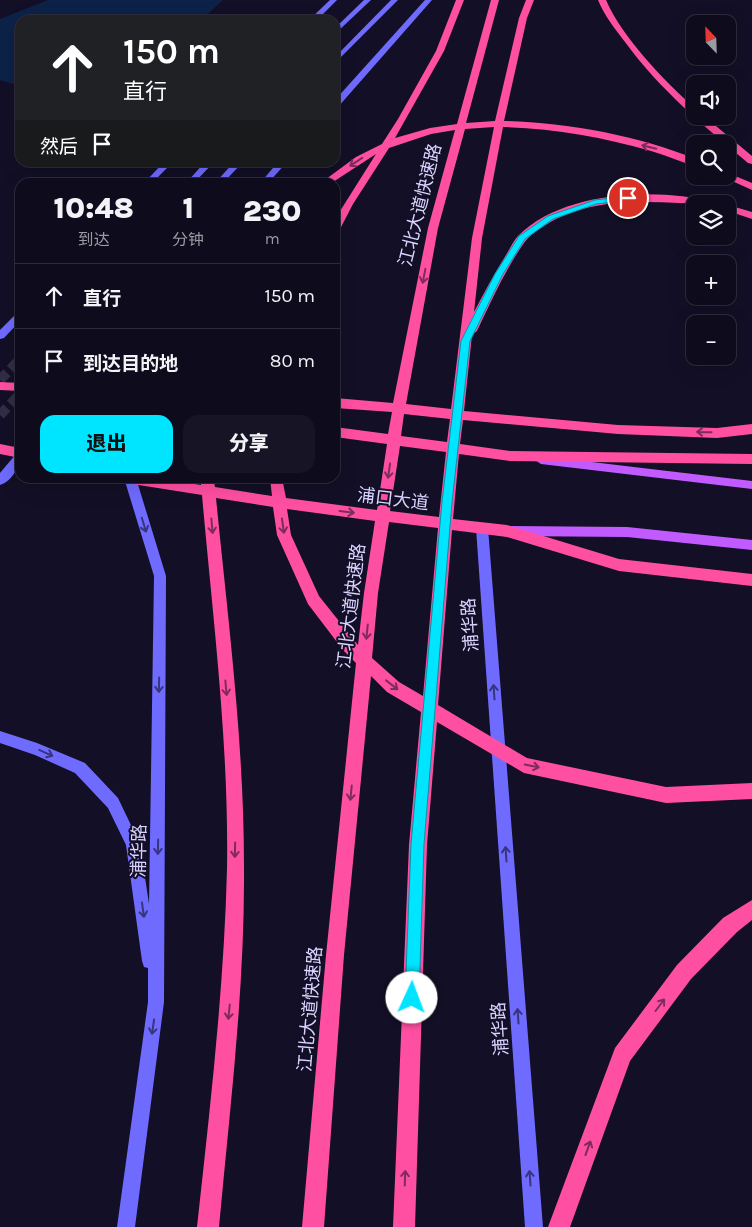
<!DOCTYPE html>
<html lang="zh">
<head>
<meta charset="utf-8">
<style>
	:root { --surface:#0e0b1c; --page:#171425; --text:#f1f3f6; --muted:#9b9ba3; --line:#2e2b3b; --accent:#00e5ff }
	body { margin:0; font-family:Karla,"Noto Sans SC",sans-serif; background:var(--page); color:var(--text); height:100vh; display:flex; flex-direction:column; font-size:19px; white-space:nowrap }
	* { box-sizing:border-box; margin:0 }
	p { font-size:16px; color:var(--muted) }
	.icon { flex:none; width:28px; height:28px; fill:none; stroke:currentColor; stroke-width:2; stroke-linecap:round; stroke-linejoin:round }
	.map { position:relative; flex:1; overflow:hidden }
	.side { position:absolute; left:15px; top:178px; width:325px; height:305px; display:flex; flex-direction:column; background:var(--surface); border-radius:15px; box-shadow:0 5px 20px #0002,0 0 0 1px var(--line) }
	.side>* { flex:none }
	.top-card { position:absolute; left:15px; top:15px; width:325px; height:152px; border-radius:15px; box-shadow:0 5px 20px #0002,0 0 0 1px var(--line); background:#202124; color:#fff; overflow:hidden }
	.needle { width:32px; rotate:337deg }
	.tools { position:absolute; left:686px; top:15px; display:grid; gap:10px }
	.tools a { display:grid; place-items:center; width:50px; height:50px; border-radius:10px; background:var(--surface); box-shadow:0 5px 20px #0002,0 0 0 1px var(--line); font-size:25px }
	.pin { position:absolute; display:grid; place-items:center; width:42px; height:42px; color:#fff; margin:-21px; border:2px solid #fff; border-radius:50%; box-shadow:0 1px 5px #0007 }
	.me { position:absolute; width:55px; margin:-28px; rotate:2deg; stroke-linejoin:round; filter:drop-shadow(0 0 4px #0008) }
	.turn { display:flex; align-items:center; gap:18px; height:105px; padding:0 25px; font-size:22px }
	.turn .icon { width:65px; height:65px; stroke-width:2.5 }
	.turn b { display:block; font-size:35px; line-height:42px }
	.then { display:flex; align-items:center; height:48px; padding:0 25px; background:#0003; gap:10px; font-size:19px }
	.eta { display:flex; justify-content:space-evenly; align-items:center; height:85px; text-align:center }
	.eta b { font-size:30px; font-weight:800; line-height:35px }
	.cta { display:flex; gap:10px; margin-top:auto; padding:10px 25px }
	.cta a { flex:1; height:58px; border-radius:15px; background:var(--accent); color:#111; font-size:20px; font-weight:800; line-height:58px; text-align:center }
	.cta a+a { background:var(--page); color:var(--text) }
	ul { padding:0; list-style:none }
	li { display:flex; align-items:center; gap:15px; height:65px; padding:0 25px; border-top:1px solid var(--line) }
	li div { flex:1 }
	li b { display:block; font-size:19px }
	li em { font-style:normal }
	.map>svg:first-child { display:block }
	.water { fill:#0c2248 }
	.lines { fill:none; stroke-linecap:round; stroke-linejoin:round }
	.secondary-tunnel { stroke:#312d47; stroke-width:10; stroke-dasharray:10 5; stroke-linecap:butt }
	.secondary { fill:#6f6bff; fill-rule:evenodd }
	.primary { fill:#c25bff; fill-rule:evenodd }
	.highway { fill:#ff4fa3; fill-rule:evenodd }
	.oneway { stroke:#7d2c5e }
	.oneway2 { stroke:#38347d }
	.route { fill:#00e5ff; stroke:#0095a6 }
	.labels { text-anchor:middle; dominant-baseline:central; stroke-width:4; stroke-linejoin:round; paint-order:stroke }
	.street-label { font-size:18px; fill:#d9d4ff; stroke:#130f26 }
</style>
</head>
<body>
<div class="map">
<svg width="752" height="1227" viewBox="0 0 752 1227">
	<rect width="100%" height="100%" fill="#130f26"/>
	<polygon class="water" points="48,0 223,0 201,20 20,20 20,86 0,80 0,19"/>
	<g class="lines">
		<g class="secondary-tunnel">
			<polyline points="0,380 20,359"/>
			<polyline points="0,415 20,394"/>
		</g>
		<g class="secondary">
			<polygon points="330,0 337,0 317,20 309,20"/>
			<polygon points="364,0 371,0 335,34 335,28"/>
			<polygon points="391,0 398,0 335,63 335,57"/>
			<polygon points="425,0 432,0 338,107 335,107 335,100"/>
			<polygon points="164,162 173,162 153,182 145,182"/>
			<polygon points="205,162 214,162 195,182 187,182"/>
			<polygon points="234,162 243,162 224,182 216,182"/>
			<polygon points="278,162 287,162 269,182 261,182"/>
			<polygon points="20,312 20,321 4,338 0,339 0,330 17,313"/>
			<path d="M20 453C20 465 13 481 0 485V473L16 454Z"/>
			<polygon points="124,478 136,478 166,576 164,1002 135,1227 117,1227 148,1002 148,968 144,967 142,961 126,845 108,808 75,773 35,755 0,743 0,731 37,743 85,763 118,798 140,844 149,904 154,576"/>
			<polygon points="482,523 486,525 488,528 543,1227 525,1227 476,528 478,525"/>
		</g>
		<g class="primary">
			<polygon points="541,456 752,481 752,489 541,464 535,460"/>
			<polygon points="510,526 627,527 752,540 752,550 627,537 510,536 506,534 504,531 506,528"/>
		</g>
		<g class="highway">
			<path d="M456 0H464L444 51 395 138 430 128 457 124 491 0H499L466 123 495 121 519 18 526 0H534L527 18 504 121C563 122 641 136 695 159V166C680 162 666 155 651 151 603 137 553 128 503 127L482 238 474 312C484 293 494 274 506 255 510 249 513 241 518 236 562 191 656 187 714 202L715 204C661 204 605 194 554 220 544 226 531 233 524 243 505 270 491 302 477 331L472 335 464 411 618 425 717 428 752 424V434L717 438 618 434 463 420 460 444 510 451 752 454V464L510 461 459 454 453 519 507 525 619 559 752 574V586L619 571 507 537 452 530 438 705 527 758 666 787 752 783V799L666 803 524 773 437 722 427 845 415 1227H393L409 845 421 712 387 692 371 676 344 955 324 1227H302L326 955 356 663 343 650 308 604 277 535 273 507 216 498C228 620 244 742 244 866 245 987 230 1107 219 1227H197C210 1108 224 989 227 869 229 744 213 620 202 495L126 483 121 482 119 478H156L201 485V478H213L215 487 272 496 270 478H282L286 498 377 510 387 444 335 437V427L388 434 392 412 335 408V398L393 403 428 228 455 130 431 134 389 148 353 204 339 231 335 232V219L376 154 333 182H322L356 157 382 144 398 119 436 51ZM494 127 472 238 451 409 406 404 438 228 465 129ZM404 414 450 419 447 442 401 436ZM400 446 446 452 439 517 390 511ZM287 509 375 521 364 593 358 645 319 596 291 535ZM389 522 438 528 423 696 399 682 372 658 378 593Z"/>
			<path d="M598 0H606C622 37 664 81 695 108V116H704L752 156V164L748 163C704 126 660 90 625 42 615 29 604 15 598 0Z"/>
			<polygon points="728,173 752,183 752,190 721,176 728,176"/>
			<polygon points="728,205 752,212 752,219 728,211"/>
			<polygon points="0,382 20,383 20,391 0,390"/>
			<polygon points="0,444 20,448 20,458 0,454"/>
			<polygon points="752,900 752,920 737,932 691,979 630,1061 570,1227 548,1227 615,1048 677,965 723,918"/>
		</g>
	</g>
	<defs><path id="oneway-shaft" d="M-6 0H5M1.5-3L5.5 0L1.5 3" fill="none" stroke-width="1.6" stroke-linecap="round" stroke-linejoin="round" transform="scale(1.25)"/></defs>
	<g class="oneway">
		<use href="#oneway-shaft" transform="translate(649 147) rotate(-166)"/>
		<use href="#oneway-shaft" transform="translate(356 162) rotate(147)"/>
		<use href="#oneway-shaft" transform="translate(424 276) rotate(101)"/>
		<use href="#oneway-shaft" transform="translate(704 432) rotate(-179)"/>
		<use href="#oneway-shaft" transform="translate(389 471) rotate(98)"/>
		<use href="#oneway-shaft" transform="translate(347 512) rotate(7)"/>
		<use href="#oneway-shaft" transform="translate(212 526) rotate(85)"/>
		<use href="#oneway-shaft" transform="translate(283 526) rotate(82)"/>
		<use href="#oneway-shaft" transform="translate(367 632) rotate(96)"/>
		<use href="#oneway-shaft" transform="translate(392 685) rotate(38)"/>
		<use href="#oneway-shaft" transform="translate(226 688) rotate(85)"/>
		<use href="#oneway-shaft" transform="translate(532 766) rotate(12)"/>
		<use href="#oneway-shaft" transform="translate(351 793) rotate(96)"/>
		<use href="#oneway-shaft" transform="translate(235 850) rotate(91)"/>
		<use href="#oneway-shaft" transform="translate(660 1005) rotate(-53)"/>
		<use href="#oneway-shaft" transform="translate(229 1012) rotate(96)"/>
		<use href="#oneway-shaft" transform="translate(588 1148) rotate(-70)"/>
		<use href="#oneway-shaft" transform="translate(405 1178) rotate(-88)"/>
	</g>
	<g class="oneway2">
		<use href="#oneway-shaft" transform="translate(144 525) rotate(73)"/>
		<use href="#oneway-shaft" transform="translate(159 685) rotate(91)"/>
		<use href="#oneway-shaft" transform="translate(494 692) rotate(-94)"/>
		<use href="#oneway-shaft" transform="translate(46 753) rotate(24)"/>
		<use href="#oneway-shaft" transform="translate(158 847) rotate(91)"/>
		<use href="#oneway-shaft" transform="translate(506 854) rotate(-94)"/>
		<use href="#oneway-shaft" transform="translate(143 910) rotate(82)"/>
		<use href="#oneway-shaft" transform="translate(518 1016) rotate(-94)"/>
		<use href="#oneway-shaft" transform="translate(153 1027) rotate(98)"/>
		<use href="#oneway-shaft" transform="translate(530 1178) rotate(-94)"/>
	</g>
	<polygon class="route" points="628,196 632,198 631,200 596,204 553,219 525,239 503,274 470,341 452,502 424,844 419,998 417,1003 412,1005 407,1003 405,998 411,844 442,502 461,341 495,274 519,236 548,216 595,200"/>
	<g class="labels">
		<g class="street-label">
			<text transform="translate(420 205) rotate(-76)">江北大道快速路</text>
			<text transform="translate(393 499) rotate(7)">浦口大道</text>
			<text transform="translate(351 606) rotate(-83)">江北大道快速路</text>
			<text transform="translate(470 625) rotate(-94)">浦华路</text>
			<text transform="translate(139 851) rotate(-89)">浦华路</text>
			<text transform="translate(310 1009) rotate(-85)">江北大道快速路</text>
			<text transform="translate(500 1029) rotate(-94)">浦华路</text>
		</g>
	</g>
</svg>
<div class="tools">
<a><svg class="needle" viewBox="-14 -14 28 28"><path d="M0-13l5 13h-10z" fill="#e53935"/><path d="M0 13l5-13h-10z" fill="#9b9ba3"/></svg></a>
<a><svg class="icon" aria-label="sound" viewBox="0 0 24 24"><path d="M4 9h4l5-4v14l-5-4H4zM17 9q2 3 0 6"/></svg></a>
<a><svg class="icon" aria-label="search" viewBox="0 0 24 24"><circle cx="10" cy="10" r="6"/><path d="M15 15l6 6"/></svg></a>
<a><svg class="icon" aria-label="layers" viewBox="0 0 24 24"><path d="M12 4l9 5-9 5-9-5zM3 14l9 5 9-5"/></svg></a>
<a>+</a>
<a>−</a>
</div>
<div class="pin" style="left:628px;top:198px;background:#d93025"><svg class="icon" aria-label="arrive" viewBox="0 0 24 24"><path d="M6 21V4h12l-3 4 3 4H6"/></svg></div>
<svg class="me" style="left:412px;top:998px" viewBox="-20 -20 40 40"><circle r="19" fill="#fff"/><path d="M0-13L10 11 0 6-10 11z" fill="#00e5ff"/></svg>
<div class="top-card">
<div class="turn"><svg class="icon" aria-label="ahead" viewBox="0 0 24 24"><path d="M12 20V5M6 11l6-6 6 6"/></svg><div><b>150 m</b>直行</div></div>
<div class="then">然后<svg class="icon" aria-label="arrive" viewBox="0 0 24 24"><path d="M6 21V4h12l-3 4 3 4H6"/></svg></div>
</div>
<section class="side">
<div class="eta">
<div><b>10:48</b><p>到达</p></div>
<div><b>1</b><p>分钟</p></div>
<div><b>230</b><p>m</p></div>
</div>
<ul>
<li><svg class="icon" aria-label="ahead" viewBox="0 0 24 24"><path d="M12 20V5M6 11l6-6 6 6"/></svg><div><b>直行</b></div><em>150 m</em></li>
<li><svg class="icon" aria-label="arrive" viewBox="0 0 24 24"><path d="M6 21V4h12l-3 4 3 4H6"/></svg><div><b>到达目的地</b></div><em>80 m</em></li>
</ul>
<div class="cta"><a>退出</a><a>分享</a></div>
</section>
</div>
</body>
</html>
